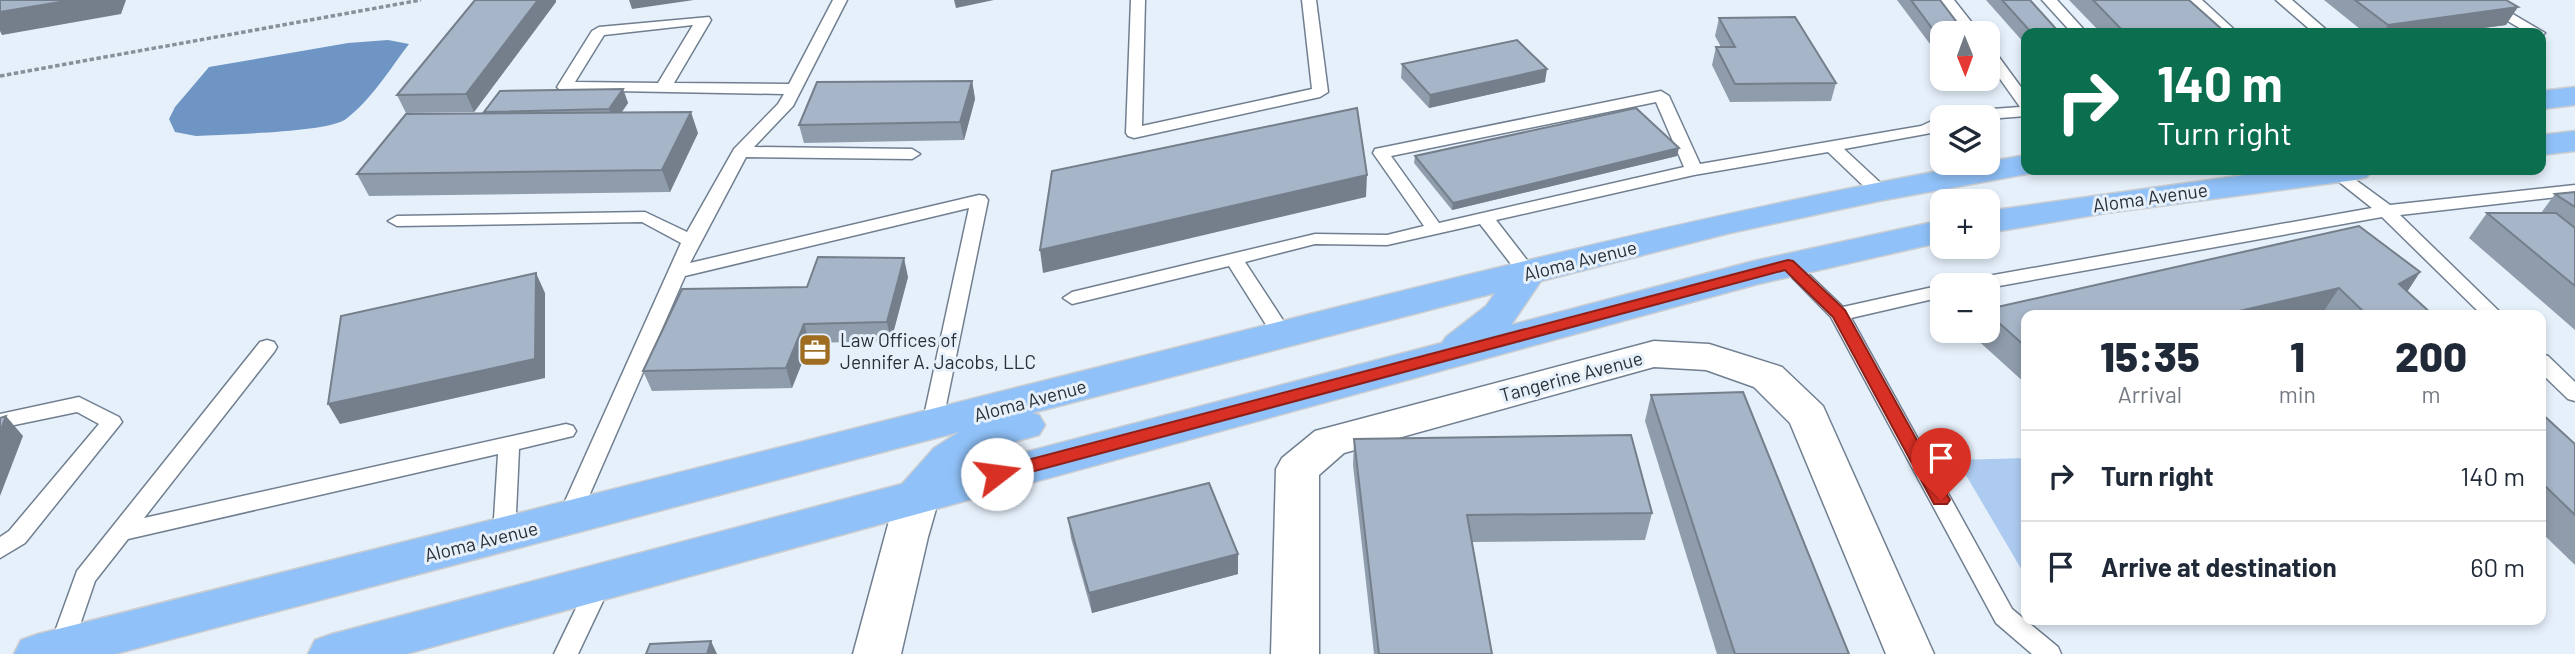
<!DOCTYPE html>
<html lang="en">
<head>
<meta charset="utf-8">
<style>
	:root { --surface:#fff; --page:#f6f6f7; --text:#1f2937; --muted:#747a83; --line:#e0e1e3 }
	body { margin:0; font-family:Barlow,sans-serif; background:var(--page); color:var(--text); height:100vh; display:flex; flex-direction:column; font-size:26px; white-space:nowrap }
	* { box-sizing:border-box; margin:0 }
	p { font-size:23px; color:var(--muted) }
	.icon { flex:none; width:38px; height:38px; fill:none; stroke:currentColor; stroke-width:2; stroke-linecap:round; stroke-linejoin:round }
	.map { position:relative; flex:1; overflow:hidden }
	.details { position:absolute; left:2021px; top:310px; width:525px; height:315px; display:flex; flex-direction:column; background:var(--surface); border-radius:14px; box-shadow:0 4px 10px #0003 }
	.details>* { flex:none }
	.guide { position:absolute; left:2021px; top:28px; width:525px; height:147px; border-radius:14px; box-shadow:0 4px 10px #0003; background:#0b6e4f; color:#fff; overflow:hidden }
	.needle { width:46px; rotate:179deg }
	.fabs { position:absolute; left:1930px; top:21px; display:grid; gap:14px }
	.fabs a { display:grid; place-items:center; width:70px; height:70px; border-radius:14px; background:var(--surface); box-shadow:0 4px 10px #0003; font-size:35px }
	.pin { position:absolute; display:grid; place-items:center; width:60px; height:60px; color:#fff; margin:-72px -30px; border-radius:50% 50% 50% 0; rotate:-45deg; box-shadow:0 0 7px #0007 }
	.pin .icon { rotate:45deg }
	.me { position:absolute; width:77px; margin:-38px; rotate:75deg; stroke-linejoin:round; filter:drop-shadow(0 0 5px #0008) }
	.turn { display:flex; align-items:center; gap:24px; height:147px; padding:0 21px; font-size:32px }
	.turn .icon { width:91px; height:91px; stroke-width:2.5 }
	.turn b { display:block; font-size:49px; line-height:60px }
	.eta { display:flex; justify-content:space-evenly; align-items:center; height:119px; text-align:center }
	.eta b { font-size:42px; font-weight:800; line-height:49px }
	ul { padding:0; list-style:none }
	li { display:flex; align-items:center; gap:21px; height:91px; padding:0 21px; border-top:2px solid var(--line) }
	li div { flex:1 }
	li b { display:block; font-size:26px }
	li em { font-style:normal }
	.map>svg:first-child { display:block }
	.green { fill:#adcbf0 }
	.water { fill:#6e95c3 }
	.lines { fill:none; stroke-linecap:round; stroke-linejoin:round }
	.service-casing { stroke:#707f90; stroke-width:3 }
	.minor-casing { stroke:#707f90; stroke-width:3 }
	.tertiary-casing { stroke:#707f90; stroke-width:3 }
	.primary-casing { stroke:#cccdcf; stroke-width:3 }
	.path { stroke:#889099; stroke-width:3.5; stroke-dasharray:4.5 2.5; stroke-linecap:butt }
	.service { fill:#fff; fill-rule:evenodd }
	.minor { fill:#fff; fill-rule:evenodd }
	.tertiary { fill:#fff; fill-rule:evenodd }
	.primary { fill:#90c1f8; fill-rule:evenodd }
	.wall { fill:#8f9cab }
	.shaded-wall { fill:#747f8b }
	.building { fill:#a6b5c7; stroke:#747f8b; stroke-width:2 }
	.route { fill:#d93025; stroke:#8d1f18; stroke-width:2 }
	.labels { text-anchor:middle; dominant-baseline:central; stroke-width:6; stroke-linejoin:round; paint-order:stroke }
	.street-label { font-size:19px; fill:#292f36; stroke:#e6f0fb }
	.poi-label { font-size:19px; fill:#292f36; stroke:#e6f0fb; text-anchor:start }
</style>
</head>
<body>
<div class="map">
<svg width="2575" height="654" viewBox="0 0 2575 654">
	<rect width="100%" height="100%" fill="#e6f0fb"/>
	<polygon class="green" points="2026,458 2026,577 1957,460"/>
	<path class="water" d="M388 40 409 44C390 69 371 100 346 119 327 133 224 134 196 136L175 132 169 119 175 107 209 67 348 43Z"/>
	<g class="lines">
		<defs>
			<g id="service">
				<path d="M833 0H847L793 106 754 147 912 149 920 154 912 159 746 157 690 263 979 195 985 196 988 200 942 425 939 430 932 432 925 430 922 425 969 208 685 276 579 519 576 525 568 527 560 525 557 519 681 243 642 222 397 226 388 221 397 216 645 212 687 232 734 149 778 104 784 94 560 90 557 87 592 31 599 27 709 17 711 20 674 83 789 84ZM693 25 658 83 575 82 604 35Z"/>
				<polygon points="1131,0 1145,0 1142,126 1312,89 1302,0 1316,0 1328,92 1320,97 1134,138 1128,136 1126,133"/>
				<polygon points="1940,0 1954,0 1980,33 1966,33"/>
				<polygon points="2042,0 2057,0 2087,33 2072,33"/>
				<polygon points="2187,0 2202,0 2238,33 2223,33"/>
				<polygon points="2276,0 2292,0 2330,33 2314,33"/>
				<polygon points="2472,0 2489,0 2545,33 2541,37 2541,33 2528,33"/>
				<path d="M1988 48 1993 49 2026 94V116L1988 119 1942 117V127L1931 133 1844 149 1885 187 1888 191 1885 195H1873L1828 152 1694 175 1496 220 1537 273 1528 279 1521 277 1480 224 1387 245 1315 244 1245 262 1292 334 1289 339H1275L1229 266 1072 304 1063 298 1072 292 1315 234 1387 235 1424 226 1373 153 1375 149 1661 91 1669 96 1700 164 1921 126 1951 112 2020 107 1988 62ZM1656 102 1684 167 1439 223 1391 156Z"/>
				<polygon points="2324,170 2342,170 2390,205 2575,185 2575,195 2400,215 2503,315 2482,315 2382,217 1988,288 1988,285 1962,285 1971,279 2372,208"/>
				<polygon points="1788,258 1794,260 1843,307 1942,285 1943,285 1942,297 1851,318 2012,609 2058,647 2061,654 2032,654 1996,623 1831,317 1779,264"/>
				<polygon points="267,340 274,342 277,347 274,352 144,518 566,424 573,426 576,431 573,436 519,449 515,535 512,541 504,544 496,541 493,535 498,454 128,539 95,581 70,654 52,654 49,648 77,571 260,342"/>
				<polygon points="2541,354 2548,356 2575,382 2575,401 2568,399 2541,373"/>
				<polygon points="79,397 119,417 122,422 25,543 0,558 0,537 9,531 99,424 77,412 0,428 0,414"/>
				<polygon points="600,573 608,575 612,582 578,654 554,654 592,575"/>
			</g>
			<polygon id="minor" points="1654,341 1709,344 1782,367 1823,406 1934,654 1886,654 1790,423 1754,387 1706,370 1654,367 1344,453 1319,475 1319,654 1271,654 1276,469 1282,458 1315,431"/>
			<polygon id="tertiary" points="918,479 933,483 940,495 928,537 901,654 853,654 896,495 903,483"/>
			<g id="primary">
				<polygon points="2575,87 2575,105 2541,109 2541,91"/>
				<polygon points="2575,131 2575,151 2541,155 2541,135"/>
				<path d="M2026 155V170H2039L2038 172 1879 201 1730 233 1541 281 1511 325 1754 261 1942 220V242L1758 284 406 654H308L315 640 332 634 902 484 934 448 959 432 115 654H14L21 640 38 634C397 544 756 453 1115 363 1417 287 1721 208 2026 155ZM1495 293 1486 306 1446 337 1442 343 968 467 999 446 1039 435 1045 425 1039 415 1032 413Z"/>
				<polygon points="2280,170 2372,170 2367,177 2355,180 2106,213 1988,233 1988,211"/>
			</g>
		</defs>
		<use href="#service" class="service-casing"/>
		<use href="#minor" class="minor-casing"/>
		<use href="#tertiary" class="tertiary-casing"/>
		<use href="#primary" class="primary-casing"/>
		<polyline class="path" points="0,76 421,0"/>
		<use href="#service" class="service"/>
		<use href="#minor" class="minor"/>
		<use href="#tertiary" class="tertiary"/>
		<use href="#primary" class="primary"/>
	</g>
	<g class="wall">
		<polygon points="1897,0 1940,0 1964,33 1942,33 1942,47 1933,48"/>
		<polygon points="1986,0 2030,0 2058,31 2057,33 2026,33 2026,44 2025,44"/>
		<polygon points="2069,0 2189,0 2226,33 2101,33"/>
		<polygon points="2324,0 2506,0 2506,25 2446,33 2365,33"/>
		<polygon points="556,2 474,112 406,113 397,95"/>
		<polygon points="1719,18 1836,83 1831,101 1730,102 1712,65 1716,47 1721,47 1715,36"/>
		<polygon points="1402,64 1545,82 1429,108 1401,78"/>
		<polygon points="972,81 975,99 964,140 804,143 799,125"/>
		<polygon points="623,89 628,103 622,112 698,133 670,192 369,196 357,174 485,113 484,112"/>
		<polygon points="1415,156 1677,156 1452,210 1414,163"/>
		<polygon points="2575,192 2575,330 2469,238 2487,213 2541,213 2555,194"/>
		<polygon points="2420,272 2407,292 2433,315 2323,315 2322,314 2318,315 2026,315 2026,384 1973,336 1975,331 1988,331 1988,309"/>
		<polygon points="908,277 891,341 810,343 792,388 652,391 643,371 807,287"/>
		<polygon points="1651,395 1849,654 1717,654 1645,421"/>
		<polygon points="2541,413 2575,444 2575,565 2541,532"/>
		<polygon points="1354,439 1652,513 1645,540 1472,542 1492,654 1374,654 1353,465"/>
		<polygon points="1068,518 1238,574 1092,613 1071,538"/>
	</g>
	<g class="shaded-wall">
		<polygon points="72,0 126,0 121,14 2,35 0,31 0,12"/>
		<polygon points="538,0 556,0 556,2 474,112 466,94"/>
		<polygon points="629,0 694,0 632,9"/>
		<polygon points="954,0 994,0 956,8"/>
		<polygon points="2518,7 2506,25 2446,33 2383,33 2388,25"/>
		<polygon points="1547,69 1545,82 1429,108 1430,95"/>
		<polygon points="972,81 975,99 964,140 960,122"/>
		<polygon points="623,89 628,103 614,123 609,109"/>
		<polygon points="691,112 698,133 670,192 662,170"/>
		<polygon points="1679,148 1677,156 1452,210 1453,203"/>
		<polygon points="1367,175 1366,197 1043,273 1040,250"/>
		<polygon points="904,258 908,277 891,341 887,322"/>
		<polygon points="2420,272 2403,298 2399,284"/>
		<polygon points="536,273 545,293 545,378 340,424 328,404"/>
		<polygon points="2339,288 2322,314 2318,315 2222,315"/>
		<polygon points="804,324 810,343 792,388 786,368"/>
		<polygon points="6,416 23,436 0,496 0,432"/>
		<polygon points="1238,554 1238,574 1092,613 1089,593"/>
		<polygon points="711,641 717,654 707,654"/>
	</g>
	<g class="building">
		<polygon points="0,0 72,0 0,12"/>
		<polygon points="475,0 538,0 466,94 397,95"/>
		<polygon points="1911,0 1940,0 1965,33 1942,33 1942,34 1937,35"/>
		<polygon points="2002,0 2030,0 2058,31 2030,31"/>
		<polygon points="2093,0 2189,0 2226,33 2125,33"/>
		<polygon points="2355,0 2506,0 2518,7 2388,25"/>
		<polygon points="1795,17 1836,83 1735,84 1716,47 1735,47 1719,18"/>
		<polygon points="1517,40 1547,69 1430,95 1402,64"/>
		<polygon points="972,81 960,122 799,125 817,82"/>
		<polygon points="623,89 609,109 484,112 500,91"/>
		<polygon points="1357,108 1367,175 1040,250 1052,171"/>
		<polygon points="1636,108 1679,148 1453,203 1415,156"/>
		<polygon points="691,112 662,170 357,174 406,114"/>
		<polygon points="2575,192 2575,207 2555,194"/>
		<polygon points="2487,213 2556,213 2575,228 2575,286"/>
		<polygon points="2359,226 2420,272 2399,284 2433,315 2367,315 2339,288 2222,315 2026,315 2026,347 1988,313 1988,309"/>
		<polygon points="818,257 904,258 887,322 804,324 786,368 643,371 682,289 807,287"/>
		<polygon points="536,273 535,359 328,404 341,316"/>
		<polygon points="1743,392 1849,654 1735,654 1651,395"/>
		<polygon points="2541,413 2575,444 2575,515 2541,482"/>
		<polygon points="6,416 0,432 0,418"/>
		<polygon points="1631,435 1652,513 1467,515 1492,654 1379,654 1354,439"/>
		<polygon points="1209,483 1238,554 1089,593 1068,518"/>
		<polygon points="711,641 707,654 646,654 650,644"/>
	</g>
	<polygon class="route" points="1788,260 1793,261 1845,310 1950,500 1947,504 1934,504 1833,317 1785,270 997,481 990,479 988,474 990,470 997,468"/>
	<defs>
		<symbol id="office-square" viewBox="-11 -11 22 22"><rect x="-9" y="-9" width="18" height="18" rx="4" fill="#9e6d21" stroke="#e6f0fb"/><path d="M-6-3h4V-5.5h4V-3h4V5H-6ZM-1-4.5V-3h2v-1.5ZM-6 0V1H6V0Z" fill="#fff"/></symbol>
	</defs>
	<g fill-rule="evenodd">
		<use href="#office-square" x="796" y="331" width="38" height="38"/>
	</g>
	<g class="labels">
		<g class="street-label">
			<text transform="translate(2150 197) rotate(-8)">Aloma Avenue</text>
			<text transform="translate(1580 260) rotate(-14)">Aloma Avenue</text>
			<text transform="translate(1571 376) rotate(-15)">Tangerine Avenue</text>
			<text transform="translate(1030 400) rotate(-15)">Aloma Avenue</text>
			<text transform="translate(481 541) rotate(-14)">Aloma Avenue</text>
		</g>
		<g class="poi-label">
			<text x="840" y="339">Law Offices of<tspan x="840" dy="22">Jennifer A. Jacobs, LLC</tspan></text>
		</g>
	</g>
</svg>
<div class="fabs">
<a><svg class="needle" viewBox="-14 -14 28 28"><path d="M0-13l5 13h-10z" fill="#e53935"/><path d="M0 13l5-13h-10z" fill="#747a83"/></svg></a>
<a><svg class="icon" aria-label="layers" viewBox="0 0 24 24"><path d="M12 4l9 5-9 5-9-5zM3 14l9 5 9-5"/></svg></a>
<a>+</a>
<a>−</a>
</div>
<div class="pin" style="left:1941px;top:500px;background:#d93025"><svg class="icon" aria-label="arrive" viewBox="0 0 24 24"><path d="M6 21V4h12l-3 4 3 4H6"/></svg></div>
<svg class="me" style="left:997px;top:474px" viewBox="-20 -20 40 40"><circle r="19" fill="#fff"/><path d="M0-13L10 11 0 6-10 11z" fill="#d93025"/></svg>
<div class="guide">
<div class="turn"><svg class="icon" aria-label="right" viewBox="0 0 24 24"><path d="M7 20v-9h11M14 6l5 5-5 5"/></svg><div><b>140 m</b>Turn right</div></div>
</div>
<section class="details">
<div class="eta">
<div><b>15:35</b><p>Arrival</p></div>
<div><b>1</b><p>min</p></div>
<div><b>200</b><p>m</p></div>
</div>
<ul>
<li><svg class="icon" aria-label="right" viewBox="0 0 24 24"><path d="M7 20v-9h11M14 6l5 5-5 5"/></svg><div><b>Turn right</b></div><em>140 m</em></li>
<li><svg class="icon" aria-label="arrive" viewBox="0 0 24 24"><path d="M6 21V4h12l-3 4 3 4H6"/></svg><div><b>Arrive at destination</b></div><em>60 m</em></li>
</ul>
</section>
</div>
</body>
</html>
